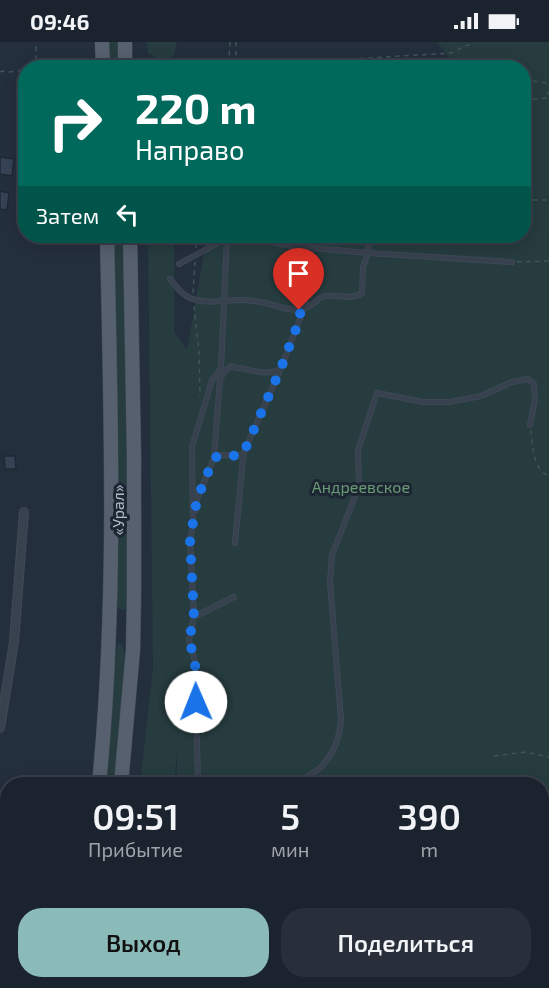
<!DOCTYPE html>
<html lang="ru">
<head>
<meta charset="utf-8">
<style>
	:root { --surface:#1b232e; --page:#282f3a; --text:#f1f3f6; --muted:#a0a4aa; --line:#39404a; --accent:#8bbbb9 }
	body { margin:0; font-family:"Exo 2",sans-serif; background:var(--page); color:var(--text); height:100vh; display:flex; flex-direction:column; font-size:22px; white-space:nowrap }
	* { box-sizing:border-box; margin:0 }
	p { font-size:20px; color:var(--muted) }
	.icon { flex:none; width:33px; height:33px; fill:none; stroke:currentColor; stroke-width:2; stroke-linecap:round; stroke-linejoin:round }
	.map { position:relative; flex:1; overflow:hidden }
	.panel { position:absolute; left:0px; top:735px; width:549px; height:212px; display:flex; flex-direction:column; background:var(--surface); border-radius:24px 24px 0 0; box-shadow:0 3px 15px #0003,0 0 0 2px var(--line) }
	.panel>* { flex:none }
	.guide { position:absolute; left:18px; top:18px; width:513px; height:183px; border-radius:24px; box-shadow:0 3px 15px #0003,0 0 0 2px var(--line); background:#00695c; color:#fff; overflow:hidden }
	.pin { position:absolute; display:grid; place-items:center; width:51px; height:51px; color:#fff; margin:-62px -26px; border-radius:50% 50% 50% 0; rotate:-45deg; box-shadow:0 0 6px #0007 }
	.pin .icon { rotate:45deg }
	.me { position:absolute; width:66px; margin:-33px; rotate:359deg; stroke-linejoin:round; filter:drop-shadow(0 0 4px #0008) }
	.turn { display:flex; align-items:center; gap:21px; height:126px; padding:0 18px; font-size:27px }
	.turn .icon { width:78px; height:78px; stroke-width:2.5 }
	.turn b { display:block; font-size:42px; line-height:51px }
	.then { display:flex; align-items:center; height:57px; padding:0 18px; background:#0003; gap:12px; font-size:22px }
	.eta { display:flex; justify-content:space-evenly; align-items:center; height:102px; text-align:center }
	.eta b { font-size:36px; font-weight:600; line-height:42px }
	.cta { display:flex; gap:12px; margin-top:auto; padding:12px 18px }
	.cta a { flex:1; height:69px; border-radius:24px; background:var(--accent); color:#111; font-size:24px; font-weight:600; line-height:69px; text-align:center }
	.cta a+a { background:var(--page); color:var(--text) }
	.status { display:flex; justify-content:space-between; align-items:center; height:42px; padding:0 30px; background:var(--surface); direction:ltr }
	.status svg { height:16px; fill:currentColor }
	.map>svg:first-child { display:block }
	.green { fill:#263c3f }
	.building { fill:#364354; stroke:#1f2835; stroke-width:1.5 }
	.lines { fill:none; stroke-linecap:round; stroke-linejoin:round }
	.lane-casing { stroke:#414a57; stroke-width:6 }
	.street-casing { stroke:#414a57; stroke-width:10 }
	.primary-casing { stroke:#414a57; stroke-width:15 }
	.path { stroke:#3f5557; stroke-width:1.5; stroke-dasharray:4.5 4.5; stroke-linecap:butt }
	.lane { stroke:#38414e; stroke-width:4.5 }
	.street { stroke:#38414e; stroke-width:8 }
	.primary { stroke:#56606e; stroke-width:14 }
	.route { stroke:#1a73e8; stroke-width:10; stroke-dasharray:0 18 }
	.labels { text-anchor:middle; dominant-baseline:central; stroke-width:6; stroke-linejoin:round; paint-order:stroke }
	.park-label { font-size:16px; fill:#6b9a76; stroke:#1d2633 }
	.street-label { font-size:16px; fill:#b4bcc9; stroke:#1d2633 }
</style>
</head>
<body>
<div class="status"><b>09:46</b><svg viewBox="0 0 49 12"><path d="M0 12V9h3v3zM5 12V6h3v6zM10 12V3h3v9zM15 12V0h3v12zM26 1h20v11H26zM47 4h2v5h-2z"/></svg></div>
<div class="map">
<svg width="549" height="946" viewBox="0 0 549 946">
	<rect width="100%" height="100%" fill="#242f3e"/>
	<g class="green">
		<polygon points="107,0 120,0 121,25 108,25"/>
		<polygon points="147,0 177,0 174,13 164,19 156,16 148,11"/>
		<polygon points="437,0 549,0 549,946 435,946 436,939 542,939 542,742 177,742 177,711 174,742 140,742 153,625 148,194 174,194 174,290 187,308 207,194 524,194 524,26 457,25"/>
		<polygon points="112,194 125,194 129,559 126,567 122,568 118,566 116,558 118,484"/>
		<polygon points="119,601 122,602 125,614 115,742 104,742 116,608"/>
		<polygon points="115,939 160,939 159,946 114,946"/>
	</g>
	<g class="building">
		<polygon points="0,115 14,117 12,134 0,132"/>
		<polygon points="0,149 9,151 7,168 0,167"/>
		<polygon points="4,414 15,414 16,427 5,427"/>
	</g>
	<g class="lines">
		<defs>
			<g id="lane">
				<polyline points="179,222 227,196 266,199 292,204 368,211 512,220"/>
				<path d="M170 237C176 244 181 252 190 256 204 262 222 259 237 258 245 258 256 259 265 261 276 263 289 270 301 267 312 266 318 255 325 254 337 252 351 259 362 251L363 225 368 211 369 194"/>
				<polyline points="304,267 313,194"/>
				<path d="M230 325C245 325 266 336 280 327"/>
				<polyline points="214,416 221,413 241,413"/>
				<polyline points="243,417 244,410 281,326 301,274 299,268"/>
				<polyline points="196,468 197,457 214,416 220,337 225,329 232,324"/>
				<polyline points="235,501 243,417 240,414"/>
				<polyline points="194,575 234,555"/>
				<polyline points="198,742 195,619 189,598 194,575 190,498 193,483 192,405 212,338 221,327 227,194"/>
				<path d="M295 742C303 737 313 732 320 726 333 713 340 695 341 677L330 540 332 513 359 444 358 408 377 351 423 360H449L481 354 512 340 528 337 534 342 535 357 530 383"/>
			</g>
			<g id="street">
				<polyline points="0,686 14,600 24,470"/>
				<polyline points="0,807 8,810"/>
			</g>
			<g id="primary">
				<polyline points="102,0 103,26"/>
				<polyline points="125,0 125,26"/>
				<path d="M99 742C117 560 111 377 107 194"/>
				<polyline points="121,742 133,608 134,553 134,415 130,194"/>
				<polyline points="75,946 76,939"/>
				<polyline points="97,946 98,939"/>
			</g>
		</defs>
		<use href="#lane" class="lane-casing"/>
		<use href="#street" class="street-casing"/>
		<use href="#primary" class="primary-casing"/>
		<g class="path">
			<polyline points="230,0 229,16 233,26"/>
			<polyline points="236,0 236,12 241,26"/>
			<polyline points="375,17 431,26"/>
			<polyline points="385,19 391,26"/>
			<polyline points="32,26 36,19 36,0"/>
			<polyline points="243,26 251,23 451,11 474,0"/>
			<polyline points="0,30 2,29 9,30 26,28"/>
			<polyline points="524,38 549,41"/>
			<polyline points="524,58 547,56 549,49"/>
			<polyline points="524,158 549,158"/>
			<polyline points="196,194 196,206"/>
			<polyline points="517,220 549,219"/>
			<polyline points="193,251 195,220"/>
			<polyline points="194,264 199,310 200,355"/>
			<path d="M531 388C533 405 532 426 549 434"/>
			<polyline points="494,714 526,710 549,715"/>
			<polyline points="542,804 549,774"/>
			<polyline points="1,816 8,819"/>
			<polyline points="542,854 549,860"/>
			<polyline points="174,939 177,942 185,946"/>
			<polyline points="290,939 297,946"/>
			<polyline points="521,939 522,946"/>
			<polyline points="59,946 61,939"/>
			<polyline points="109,946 110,939"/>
			<polyline points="426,946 428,939"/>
		</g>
		<use href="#lane" class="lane"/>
		<use href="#street" class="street"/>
		<use href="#primary" class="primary"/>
	</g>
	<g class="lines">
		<polyline class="route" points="196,660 195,619 189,598 194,575 190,498 197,457 214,416 221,413 240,414 244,410 281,326 301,274 299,268"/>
	</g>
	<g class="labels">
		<g class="park-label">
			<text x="361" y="444">Андреевское</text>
		</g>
		<g class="street-label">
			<text transform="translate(117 468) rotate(-90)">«Урал»</text>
		</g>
	</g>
</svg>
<div class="pin" style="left:299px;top:268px;background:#d93025"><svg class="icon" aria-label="arrive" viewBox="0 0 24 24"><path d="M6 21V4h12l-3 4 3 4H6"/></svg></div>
<svg class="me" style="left:196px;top:660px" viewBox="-20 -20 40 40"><circle r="19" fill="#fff"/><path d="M0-13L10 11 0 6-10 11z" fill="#1a73e8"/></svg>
<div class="guide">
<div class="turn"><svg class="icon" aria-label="right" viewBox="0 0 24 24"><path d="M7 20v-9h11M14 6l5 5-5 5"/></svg><div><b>220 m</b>Направо</div></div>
<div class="then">Затем<svg class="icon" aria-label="left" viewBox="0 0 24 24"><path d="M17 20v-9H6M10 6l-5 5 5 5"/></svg></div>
</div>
<section class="panel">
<div class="eta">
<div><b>09:51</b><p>Прибытие</p></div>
<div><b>5</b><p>мин</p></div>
<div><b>390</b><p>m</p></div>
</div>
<div class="cta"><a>Выход</a><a>Поделиться</a></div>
</section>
</div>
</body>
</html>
